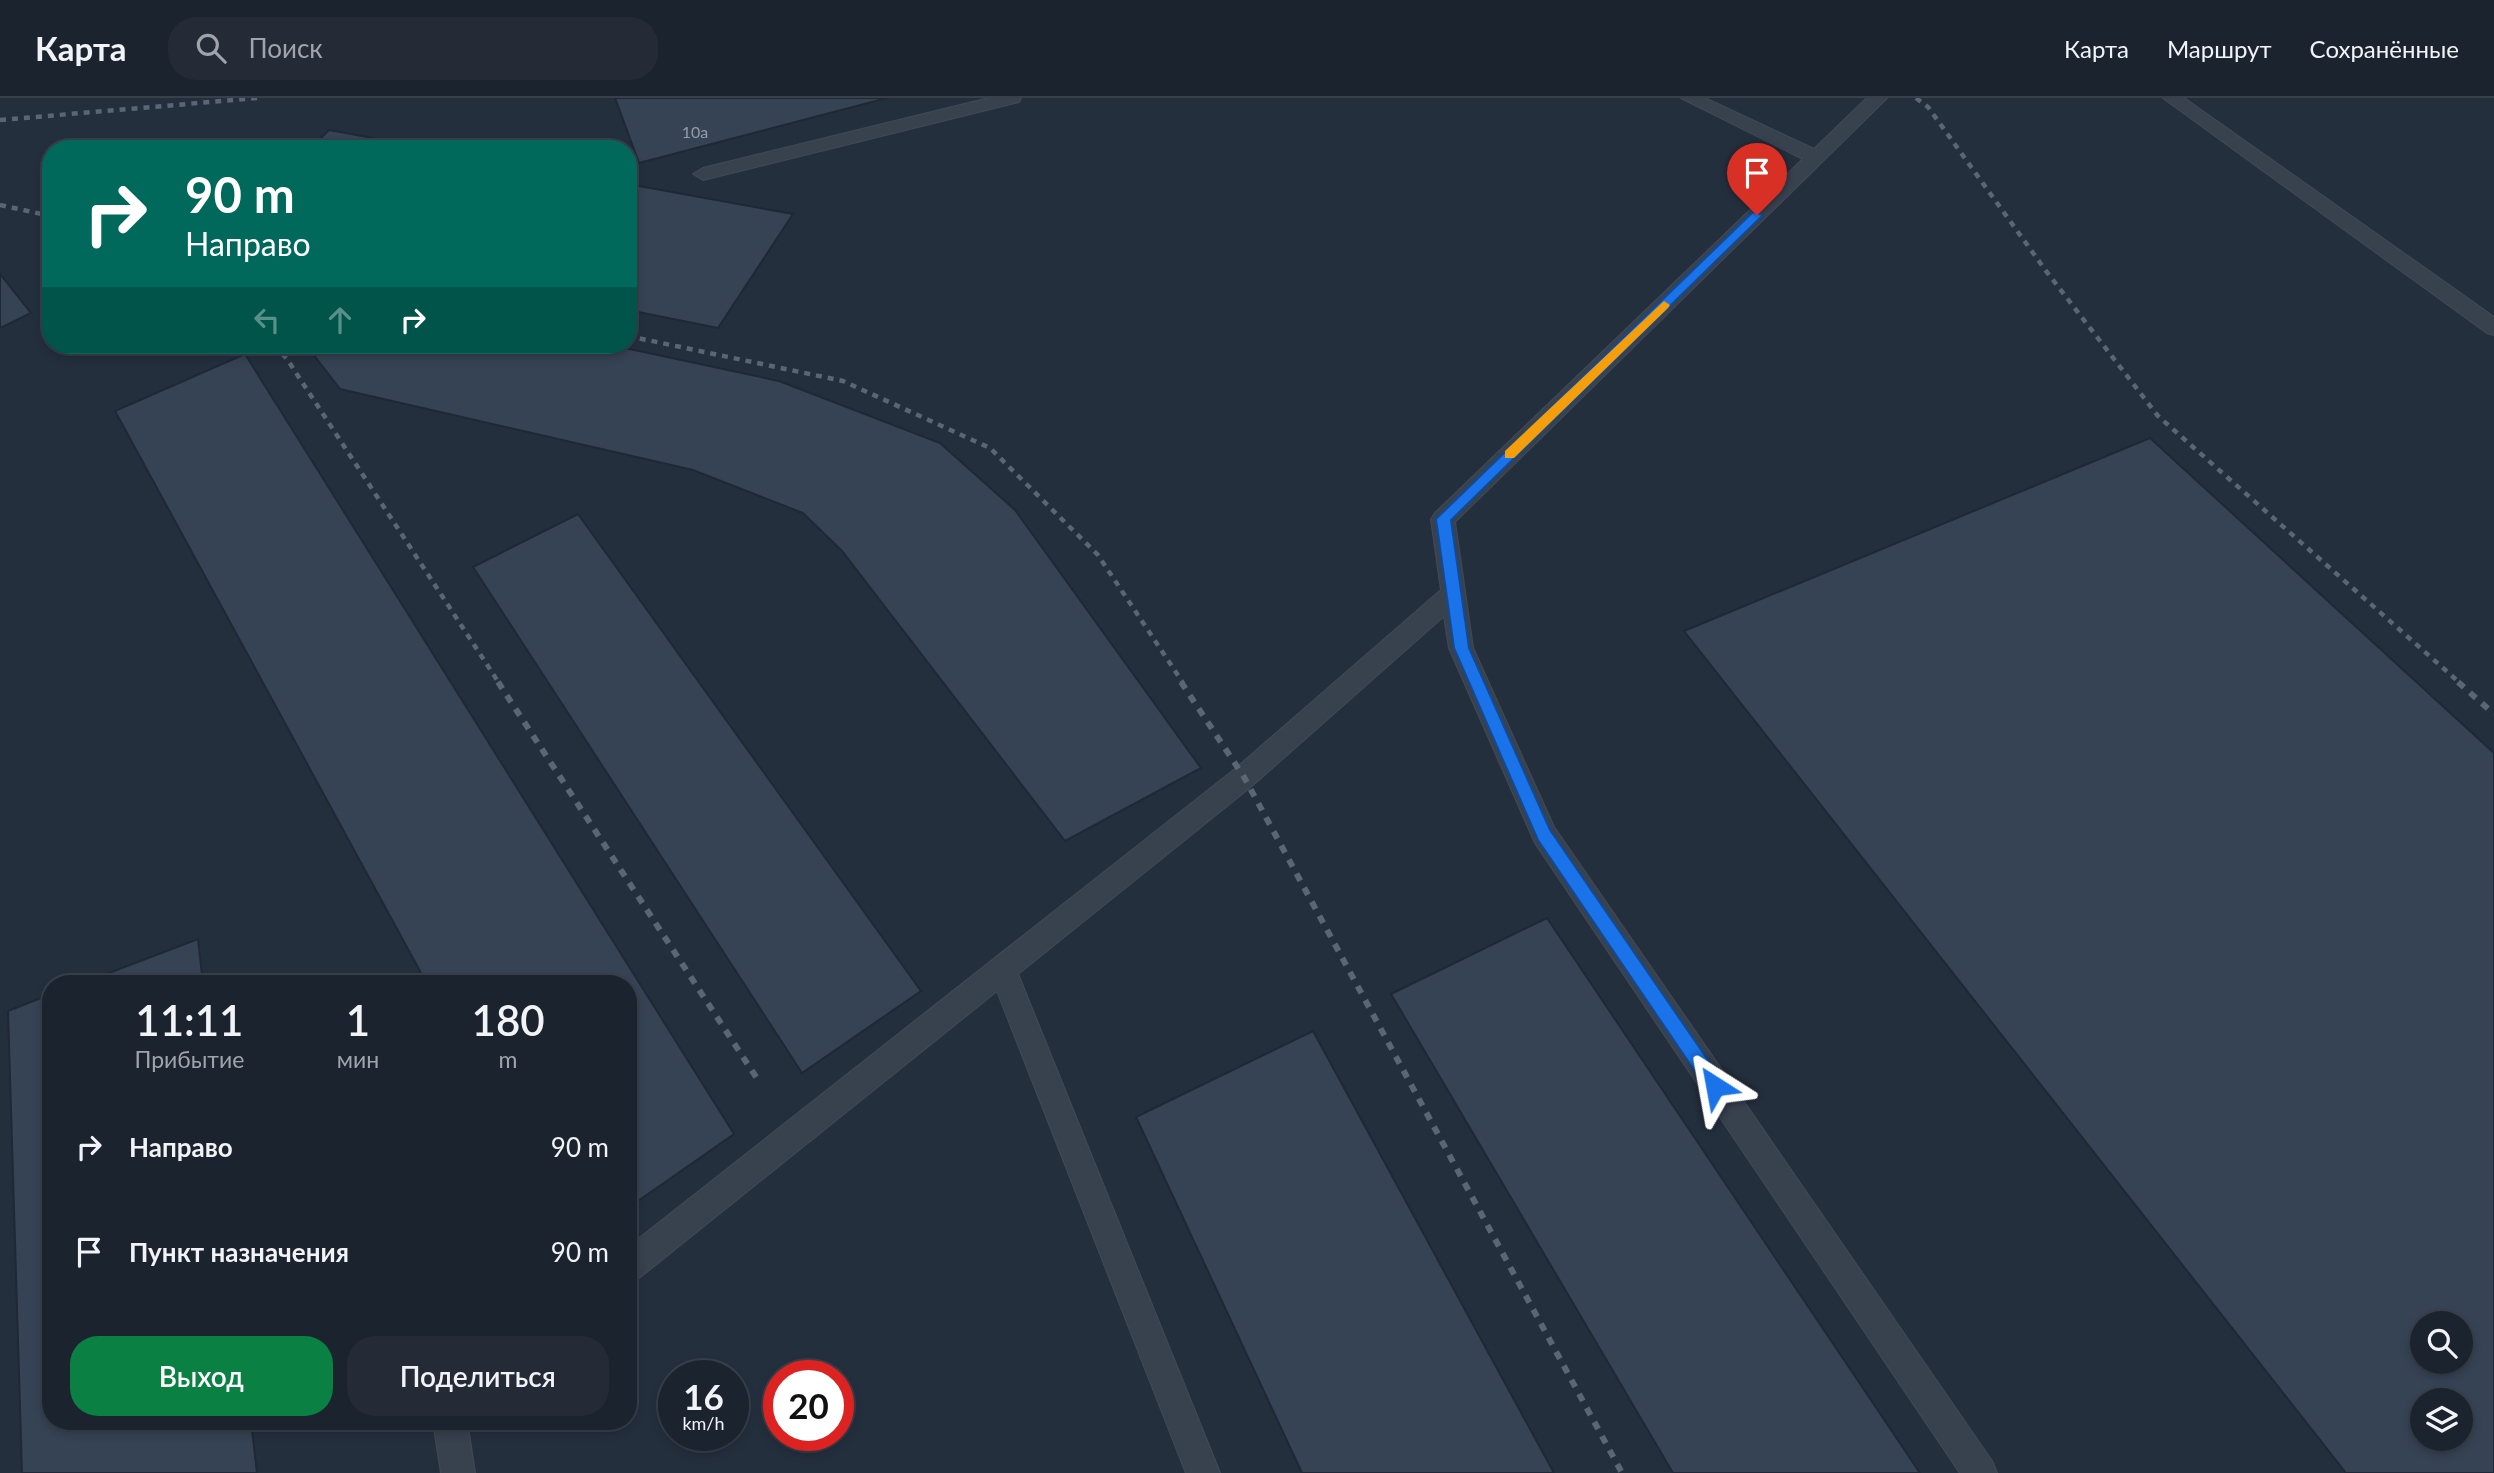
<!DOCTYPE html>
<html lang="ru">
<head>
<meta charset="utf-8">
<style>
	:root { --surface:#1b232e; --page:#242b36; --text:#f1f3f6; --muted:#a0a4aa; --line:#39404a; --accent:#0b8043 }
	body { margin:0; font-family:Lato,sans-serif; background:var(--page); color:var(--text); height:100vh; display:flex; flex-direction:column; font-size:26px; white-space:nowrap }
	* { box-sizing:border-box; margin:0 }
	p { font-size:23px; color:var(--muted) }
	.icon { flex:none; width:38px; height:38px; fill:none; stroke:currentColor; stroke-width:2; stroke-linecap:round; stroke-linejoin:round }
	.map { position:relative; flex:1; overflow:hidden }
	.side { position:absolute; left:42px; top:877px; width:595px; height:455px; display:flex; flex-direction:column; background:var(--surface); border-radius:28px; box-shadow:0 4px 10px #0003,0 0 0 2px var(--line) }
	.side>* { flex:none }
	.top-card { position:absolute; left:42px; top:42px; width:595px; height:214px; border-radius:28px; box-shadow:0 4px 10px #0003,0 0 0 2px var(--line); background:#00695c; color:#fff; overflow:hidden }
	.fabs { position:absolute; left:2410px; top:1213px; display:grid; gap:14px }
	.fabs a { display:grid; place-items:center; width:63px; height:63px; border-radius:50%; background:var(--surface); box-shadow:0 4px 10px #0003,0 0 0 2px var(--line); font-size:35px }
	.speed { position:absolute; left:658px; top:1262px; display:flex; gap:14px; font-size:35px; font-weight:700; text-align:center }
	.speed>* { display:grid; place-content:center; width:91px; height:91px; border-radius:50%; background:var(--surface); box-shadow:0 4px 10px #0003,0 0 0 2px var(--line); line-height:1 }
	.speed small { font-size:18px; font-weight:400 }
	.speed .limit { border:10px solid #d22; background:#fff; color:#111 }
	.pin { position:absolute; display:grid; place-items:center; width:60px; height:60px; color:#fff; margin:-72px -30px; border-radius:50% 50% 50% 0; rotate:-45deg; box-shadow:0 0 7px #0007 }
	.pin .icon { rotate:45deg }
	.me { position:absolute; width:77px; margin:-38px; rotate:326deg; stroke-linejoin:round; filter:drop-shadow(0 0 5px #0008) }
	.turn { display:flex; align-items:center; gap:24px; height:147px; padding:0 28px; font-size:32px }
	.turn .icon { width:91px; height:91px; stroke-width:2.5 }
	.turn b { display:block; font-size:49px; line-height:60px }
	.lanes { display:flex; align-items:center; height:66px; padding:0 28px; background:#0003; justify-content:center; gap:35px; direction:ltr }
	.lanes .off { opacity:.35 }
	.eta { display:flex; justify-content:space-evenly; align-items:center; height:119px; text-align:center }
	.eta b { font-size:42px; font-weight:600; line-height:49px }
	.primary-button { display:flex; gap:14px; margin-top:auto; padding:14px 28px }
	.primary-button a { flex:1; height:80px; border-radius:28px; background:var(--accent); color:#fff; font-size:28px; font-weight:600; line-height:80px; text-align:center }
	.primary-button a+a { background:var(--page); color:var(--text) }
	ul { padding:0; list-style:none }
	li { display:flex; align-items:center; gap:21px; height:105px; padding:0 28px }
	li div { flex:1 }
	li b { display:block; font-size:26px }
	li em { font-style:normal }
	header { display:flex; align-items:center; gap:42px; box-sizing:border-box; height:98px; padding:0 35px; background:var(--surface); border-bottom:2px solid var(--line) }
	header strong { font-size:33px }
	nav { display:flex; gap:38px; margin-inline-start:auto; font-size:24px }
	.search { width:490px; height:63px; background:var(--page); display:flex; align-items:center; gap:18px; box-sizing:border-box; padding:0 24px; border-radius:28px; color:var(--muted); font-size:26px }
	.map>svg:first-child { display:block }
	.building { fill:#364354; stroke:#1f2835; stroke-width:2; fill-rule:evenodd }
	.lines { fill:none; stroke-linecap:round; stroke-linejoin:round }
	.service-casing { stroke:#414a57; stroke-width:2 }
	.service { fill:#38414e; fill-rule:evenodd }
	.rail-far1 { stroke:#5a6575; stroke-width:4.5; stroke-dasharray:6 6; stroke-linecap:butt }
	.rail { stroke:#5a6575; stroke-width:6; stroke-dasharray:8 8; stroke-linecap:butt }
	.route { fill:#1a73e8; stroke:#114b97; stroke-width:2 }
	.slow { fill:#f59e0b }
	.labels { text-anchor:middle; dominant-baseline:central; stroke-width:7; stroke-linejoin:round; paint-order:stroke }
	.far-number-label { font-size:16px; fill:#929caa }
</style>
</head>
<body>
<header>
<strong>Карта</strong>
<div class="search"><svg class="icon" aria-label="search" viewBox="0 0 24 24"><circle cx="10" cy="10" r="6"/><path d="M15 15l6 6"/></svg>Поиск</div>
<nav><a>Карта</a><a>Маршрут</a><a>Сохранённые</a></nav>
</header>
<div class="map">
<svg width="2494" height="1375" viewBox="0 0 2494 1375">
	<rect width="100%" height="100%" fill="#242f3e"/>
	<g class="building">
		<polygon points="615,0 887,0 639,65"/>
		<polygon points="329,32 433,51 310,51"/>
		<polygon points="628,86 793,116 718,230 628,212"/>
		<polygon points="0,176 31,215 0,230"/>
		<polygon points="306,247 611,247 779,283 940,345 1015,412 1201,670 1065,743 842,453 803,415 693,372 340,291"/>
		<polygon points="245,256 734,1036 628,1110 628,886 427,886 115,313"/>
		<path d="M2150 340 2494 655V1375H2346L1684 533ZM2422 1225H2460V1264H2422ZM2422 1302H2460V1340H2422Z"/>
		<polygon points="578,416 921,893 802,975 473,469"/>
		<polygon points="1547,820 1920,1375 1673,1375 1391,896"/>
		<polygon points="198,841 203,886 80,886"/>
		<polygon points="51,896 51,1323 251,1323 257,1375 22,1375 8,913"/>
		<polygon points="1313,933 1554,1375 1302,1375 1136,1019"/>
	</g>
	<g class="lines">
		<defs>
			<g id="service">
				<polygon points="989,0 1021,0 1019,4 703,82 693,76 703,70"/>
				<polygon points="1681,0 1705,0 1814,51 1867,0 1887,0 1455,424 1473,550 1554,729 1992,1363 1997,1375 1960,1375 1535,745 1449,550 1444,518 1253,687 1018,876 1220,1375 1186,1375 997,893 639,1180 628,1185 628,1149 1235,671 1441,492 1431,421 1435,415 1803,61"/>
				<polygon points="2163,0 2184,0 2494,219 2494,237 2487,235"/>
				<polygon points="433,1323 467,1323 475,1375 441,1375"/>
			</g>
		</defs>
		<use href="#service" class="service-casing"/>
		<use href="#service" class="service"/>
		<g class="rail-far1">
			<polyline points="1916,0 1928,9 2046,173 2158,318 2460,585"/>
			<polyline points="0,22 257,0"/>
			<polyline points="0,107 51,118"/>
			<polyline points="628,238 843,283 990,350 1098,457 1183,585"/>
			<polyline points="274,247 287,261 499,585"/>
		</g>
		<g class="rail">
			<polyline points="498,584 760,985"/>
			<polyline points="1181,584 1244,679 1622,1375"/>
			<polyline points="2458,584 2494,616"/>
		</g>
	</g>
	<polygon class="route" points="1753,114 1763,117 1451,422 1469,550 1550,732 1721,981 1724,988 1721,994 1715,996 1709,994 1538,742 1454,550 1436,421"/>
	<polygon class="slow" points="1664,203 1670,207 1668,210 1514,360 1505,360 1505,353"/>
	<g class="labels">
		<g class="far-number-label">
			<text x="695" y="33">10а</text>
		</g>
	</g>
</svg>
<div class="fabs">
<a><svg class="icon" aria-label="search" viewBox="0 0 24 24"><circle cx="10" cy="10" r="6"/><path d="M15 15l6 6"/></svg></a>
<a><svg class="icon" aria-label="layers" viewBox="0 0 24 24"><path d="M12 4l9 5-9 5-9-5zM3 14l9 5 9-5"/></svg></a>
</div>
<div class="speed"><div>16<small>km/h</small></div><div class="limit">20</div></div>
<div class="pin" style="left:1757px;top:117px;background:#d93025"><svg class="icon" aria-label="arrive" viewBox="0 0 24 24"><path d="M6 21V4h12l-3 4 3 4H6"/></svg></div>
<svg class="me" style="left:1715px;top:988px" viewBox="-20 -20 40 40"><path d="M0-17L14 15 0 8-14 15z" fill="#1a73e8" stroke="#fff" stroke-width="4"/></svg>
<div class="top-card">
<div class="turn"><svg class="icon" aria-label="right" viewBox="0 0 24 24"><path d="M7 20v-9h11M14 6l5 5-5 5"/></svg><div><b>90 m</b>Направо</div></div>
<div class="lanes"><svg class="icon off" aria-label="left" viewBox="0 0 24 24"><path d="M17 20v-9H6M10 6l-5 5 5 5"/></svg><svg class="icon off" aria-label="ahead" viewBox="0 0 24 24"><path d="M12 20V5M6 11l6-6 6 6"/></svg><svg class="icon" aria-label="right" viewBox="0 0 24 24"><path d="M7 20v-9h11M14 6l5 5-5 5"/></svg></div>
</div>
<section class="side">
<div class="eta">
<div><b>11:11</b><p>Прибытие</p></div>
<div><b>1</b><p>мин</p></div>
<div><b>180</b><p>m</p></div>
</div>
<ul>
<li><svg class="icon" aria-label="right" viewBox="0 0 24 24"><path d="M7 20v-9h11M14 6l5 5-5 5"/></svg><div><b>Направо</b></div><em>90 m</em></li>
<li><svg class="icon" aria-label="arrive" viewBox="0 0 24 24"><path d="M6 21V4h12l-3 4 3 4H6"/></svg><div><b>Пункт назначения</b></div><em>90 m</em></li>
</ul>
<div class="primary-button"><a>Выход</a><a>Поделиться</a></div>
</section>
</div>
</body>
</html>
